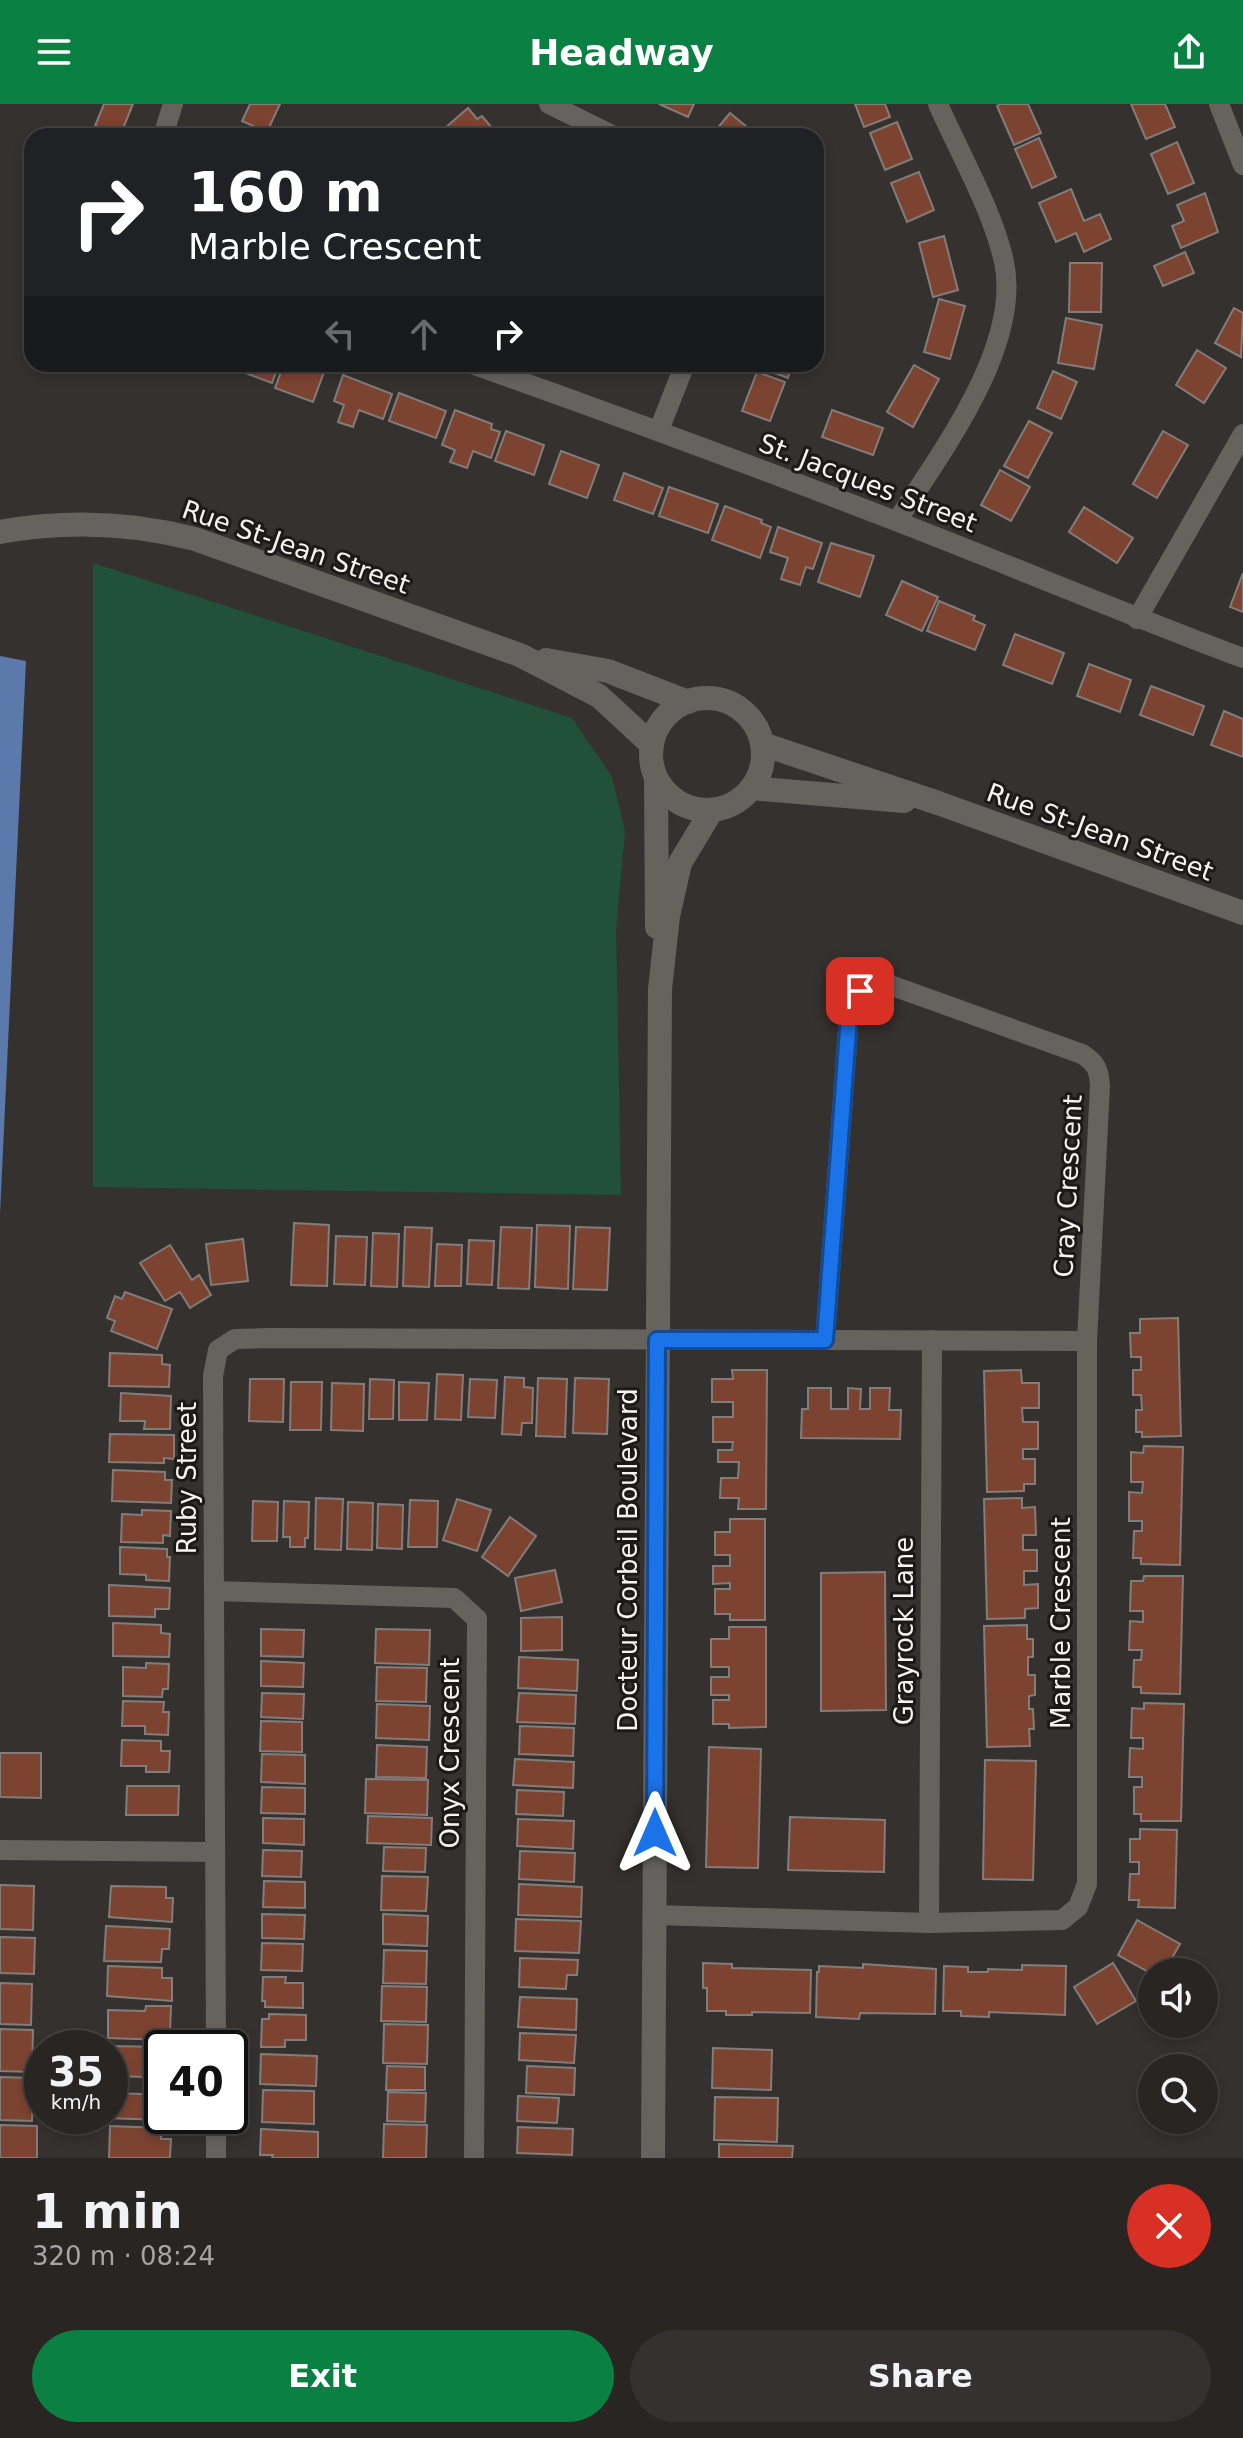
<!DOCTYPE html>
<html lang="en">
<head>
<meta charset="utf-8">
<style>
	:root { --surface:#282523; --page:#343130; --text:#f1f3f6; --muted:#a5a5a6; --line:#444241; --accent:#0b8043 }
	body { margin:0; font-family:"DejaVu Sans",sans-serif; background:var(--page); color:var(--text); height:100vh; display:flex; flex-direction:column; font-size:30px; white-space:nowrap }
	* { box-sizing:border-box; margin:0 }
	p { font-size:26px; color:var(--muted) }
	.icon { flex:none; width:44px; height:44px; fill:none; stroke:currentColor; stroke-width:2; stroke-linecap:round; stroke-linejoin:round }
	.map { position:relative; height:2054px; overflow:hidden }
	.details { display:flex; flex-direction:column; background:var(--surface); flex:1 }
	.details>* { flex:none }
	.hud { position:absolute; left:24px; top:24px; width:800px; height:244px; border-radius:24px; box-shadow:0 4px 12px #0003,0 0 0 2px var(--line); background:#202124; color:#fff; overflow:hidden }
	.tools { position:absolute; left:1138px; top:1854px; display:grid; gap:16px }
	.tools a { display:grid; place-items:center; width:80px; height:80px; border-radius:50%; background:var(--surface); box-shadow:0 4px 12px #0003,0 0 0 2px var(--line); font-size:40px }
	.speed { position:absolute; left:24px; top:1926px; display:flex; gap:16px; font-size:40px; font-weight:700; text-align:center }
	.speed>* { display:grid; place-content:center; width:104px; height:104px; border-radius:50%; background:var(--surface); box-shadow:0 4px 12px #0003,0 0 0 2px var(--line); line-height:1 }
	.speed small { font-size:20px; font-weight:400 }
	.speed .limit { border:4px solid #111; border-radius:12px; background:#fff; color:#111 }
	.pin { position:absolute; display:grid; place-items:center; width:68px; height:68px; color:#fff; margin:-34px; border-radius:16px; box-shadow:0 4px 12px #0006 }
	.me { position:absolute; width:88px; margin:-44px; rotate:0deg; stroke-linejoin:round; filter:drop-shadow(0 0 6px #0008) }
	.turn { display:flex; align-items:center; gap:28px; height:168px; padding:0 32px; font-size:36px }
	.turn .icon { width:104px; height:104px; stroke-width:2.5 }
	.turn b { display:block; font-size:56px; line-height:68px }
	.lanes { display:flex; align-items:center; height:76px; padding:0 32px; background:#0003; justify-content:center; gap:40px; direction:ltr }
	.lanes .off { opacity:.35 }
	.round { display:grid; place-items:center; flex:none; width:84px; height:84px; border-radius:42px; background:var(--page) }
	.summary { display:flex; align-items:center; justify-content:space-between; height:136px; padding:0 32px }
	h1 { font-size:48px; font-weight:800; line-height:60px }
	.primary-button { display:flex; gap:16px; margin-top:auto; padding:16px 32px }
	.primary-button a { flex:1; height:92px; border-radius:48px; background:var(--accent); color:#fff; font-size:32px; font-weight:800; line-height:92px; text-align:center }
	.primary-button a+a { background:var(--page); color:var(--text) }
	header { display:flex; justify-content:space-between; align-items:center; height:104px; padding:0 32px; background:var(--accent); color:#fff; font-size:36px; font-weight:800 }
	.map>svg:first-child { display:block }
	.green { fill:#215239 }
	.water { fill:#5b79aa }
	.building { fill:#7c4331; stroke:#827d7b; stroke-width:2 }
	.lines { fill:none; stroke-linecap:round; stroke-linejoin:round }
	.street { stroke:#66635f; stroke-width:20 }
	.secondary { stroke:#66635f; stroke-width:24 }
	.route-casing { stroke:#114b97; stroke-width:20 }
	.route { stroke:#1a73e8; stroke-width:14 }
	.labels { text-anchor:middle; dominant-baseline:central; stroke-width:6; stroke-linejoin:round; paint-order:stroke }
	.street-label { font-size:26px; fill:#f6f3f1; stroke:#1b1a18 }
</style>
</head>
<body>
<header><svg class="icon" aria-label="menu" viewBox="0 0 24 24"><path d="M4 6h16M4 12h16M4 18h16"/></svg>Headway<svg class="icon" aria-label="share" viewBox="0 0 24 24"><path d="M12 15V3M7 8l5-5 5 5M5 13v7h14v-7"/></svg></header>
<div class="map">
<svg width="1243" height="2054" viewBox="0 0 1243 2054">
	<rect width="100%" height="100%" fill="#35312f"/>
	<polygon class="green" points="93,459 572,614 612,673 625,727 616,826 621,1091 93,1083"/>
	<polygon class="water" points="0,552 26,557 0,1110"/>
	<g class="building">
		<polygon points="104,0 133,0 120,32 95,22"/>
		<polygon points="250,0 280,0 267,28 242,17"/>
		<polygon points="659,0 694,0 688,13"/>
		<polygon points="855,0 885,0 890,13 864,23"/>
		<polygon points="1000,0 1028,0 1041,29 1014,41 997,2"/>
		<polygon points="1131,0 1165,0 1175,23 1146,35"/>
		<polygon points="468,4 477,15 482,12 498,31 452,32 445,24"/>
		<polygon points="730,9 758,32 711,32"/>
		<polygon points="897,18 912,55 885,66 870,29"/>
		<polygon points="1039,34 1056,73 1032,84 1015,45"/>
		<polygon points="1177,38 1194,79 1168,90 1151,50"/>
		<polygon points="919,68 934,106 907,118 891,79"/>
		<polygon points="1071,85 1084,117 1100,110 1111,135 1084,148 1076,129 1056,138 1039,99"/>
		<polygon points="1205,89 1218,128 1181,144 1172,122 1184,117 1177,101"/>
		<polygon points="944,132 958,186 933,193 919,139"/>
		<polygon points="1185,148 1194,169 1163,182 1154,162"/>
		<polygon points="1070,159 1102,159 1101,208 1069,208"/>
		<polygon points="939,195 965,202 950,255 924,248"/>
		<polygon points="1234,204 1243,209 1241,253 1215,239"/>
		<polygon points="1066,214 1102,221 1094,265 1058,259"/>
		<polygon points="1197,246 1226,264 1204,299 1176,281"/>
		<polygon points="234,260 279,260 272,279 232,264"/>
		<polygon points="284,260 303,260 324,268 313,298 275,284"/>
		<polygon points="759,260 792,260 788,274 758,263"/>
		<polygon points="914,261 939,275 913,323 887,308"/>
		<polygon points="1053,267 1077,278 1061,315 1037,304"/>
		<polygon points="757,268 785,278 770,317 742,307"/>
		<polygon points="343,271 392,290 383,315 359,306 353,323 338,318 344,301 334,297"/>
		<polygon points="399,289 446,307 436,334 389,317"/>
		<polygon points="455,306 492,320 491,325 500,328 491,354 473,347 467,364 450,358 455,346 442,341"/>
		<polygon points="832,306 883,324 873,351 822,333"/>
		<polygon points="1029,317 1052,329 1028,374 1004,362"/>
		<polygon points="506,327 544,341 534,371 495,357"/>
		<polygon points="1163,327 1188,341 1157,394 1133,380"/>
		<polygon points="561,347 599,361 587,394 549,380"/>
		<polygon points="1000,366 1030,383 1011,417 981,401"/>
		<polygon points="624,369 663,384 653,410 614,396"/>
		<polygon points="669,383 718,400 708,429 659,412"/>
		<polygon points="725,402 762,416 761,419 771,423 760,454 712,436"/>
		<polygon points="1084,403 1133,434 1117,459 1069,428"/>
		<polygon points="778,423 822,439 813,465 806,463 800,481 781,475 788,454 770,448"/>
		<polygon points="831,439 874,452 860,493 818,478"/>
		<polygon points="1243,469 1243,508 1230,503"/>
		<polygon points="902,477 938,493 922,527 886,511"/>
		<polygon points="939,497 975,512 973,516 985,521 975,546 927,527"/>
		<polygon points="1015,530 1064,549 1052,580 1003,561"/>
		<polygon points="1089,560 1131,576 1120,608 1077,592"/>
		<polygon points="1151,582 1204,602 1193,631 1140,611"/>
		<polygon points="1224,607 1243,615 1243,653 1211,641"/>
		<polygon points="294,1119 329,1121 327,1182 291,1181"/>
		<polygon points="537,1121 570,1122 568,1185 535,1183"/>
		<polygon points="405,1123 432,1124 429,1183 403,1182"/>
		<polygon points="501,1123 532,1124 529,1185 498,1184"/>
		<polygon points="576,1123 610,1124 607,1186 573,1185"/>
		<polygon points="373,1129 399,1130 397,1183 371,1182"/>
		<polygon points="336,1132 367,1133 365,1181 334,1180"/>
		<polygon points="243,1135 248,1177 211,1181 206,1140"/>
		<polygon points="469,1136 494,1137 492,1181 467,1180"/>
		<polygon points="437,1140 462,1141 461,1182 435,1182"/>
		<polygon points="170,1141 192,1176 199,1171 211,1191 190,1204 180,1188 165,1197 140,1159"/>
		<polygon points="125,1188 172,1205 157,1245 111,1227 115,1217 107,1214 115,1192 122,1195"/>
		<polygon points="1178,1214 1181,1332 1142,1333 1142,1328 1136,1328 1136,1306 1142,1306 1141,1291 1133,1291 1133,1266 1141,1266 1141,1253 1131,1253 1130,1229 1140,1229 1140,1215"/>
		<polygon points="110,1249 162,1251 162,1260 170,1261 169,1283 109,1282"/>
		<polygon points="732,1266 767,1266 766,1405 738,1405 739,1394 720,1394 721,1374 738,1374 739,1358 718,1358 718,1346 732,1346 733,1338 713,1338 713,1313 733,1313 733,1298 712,1298 712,1275 733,1275"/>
		<polygon points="1021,1266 1022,1279 1039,1279 1039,1304 1022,1304 1023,1318 1038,1318 1038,1345 1023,1345 1023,1355 1035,1355 1035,1380 1024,1380 1024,1387 987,1388 984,1267"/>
		<polygon points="437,1270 463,1271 461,1316 435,1315"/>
		<polygon points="505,1273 524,1274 524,1283 533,1284 532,1319 522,1319 521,1331 502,1330"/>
		<polygon points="538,1274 567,1275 565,1333 536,1332"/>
		<polygon points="575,1274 609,1275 607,1330 573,1329"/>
		<polygon points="250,1275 284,1275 283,1318 249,1317"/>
		<polygon points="370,1275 394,1276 393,1315 369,1315"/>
		<polygon points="470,1275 497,1276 495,1314 468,1313"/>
		<polygon points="291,1278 322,1278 321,1326 290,1326"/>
		<polygon points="399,1278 429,1279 427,1316 399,1316"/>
		<polygon points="332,1279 364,1280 363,1327 331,1326"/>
		<polygon points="808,1284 831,1284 831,1305 848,1305 848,1284 861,1285 860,1305 870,1305 870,1284 890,1284 889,1306 901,1306 900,1335 801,1334 802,1305 808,1305"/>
		<polygon points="121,1289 171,1292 170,1325 144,1325 145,1317 120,1317"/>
		<polygon points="110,1330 174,1331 174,1355 164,1354 164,1359 109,1358"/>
		<polygon points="1144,1342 1183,1343 1180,1461 1141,1460 1141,1454 1133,1454 1134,1427 1142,1427 1142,1417 1129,1417 1129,1388 1142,1389 1143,1378 1131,1378 1131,1348 1143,1349"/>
		<polygon points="113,1366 165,1368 165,1376 172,1376 171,1399 112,1397"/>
		<polygon points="316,1394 343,1395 341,1446 315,1445"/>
		<polygon points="1022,1394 1022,1404 1035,1403 1036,1431 1023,1431 1023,1446 1037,1446 1037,1467 1024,1467 1024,1481 1038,1480 1038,1504 1025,1505 1025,1514 987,1515 984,1395"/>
		<polygon points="457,1395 491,1406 477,1447 443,1436"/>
		<polygon points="410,1396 438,1397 437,1443 408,1443"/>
		<polygon points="253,1397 278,1398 277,1437 252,1437"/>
		<polygon points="284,1397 309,1398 308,1434 305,1434 305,1443 290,1443 290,1433 283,1433"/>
		<polygon points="348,1398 373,1399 372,1446 347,1445"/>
		<polygon points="378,1400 403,1401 402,1445 377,1444"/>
		<polygon points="142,1406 171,1407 170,1432 163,1431 163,1439 121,1438 122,1410 142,1411"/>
		<polygon points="510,1413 536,1432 508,1472 482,1453"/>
		<polygon points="730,1415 765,1415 765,1516 730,1516 730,1510 715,1510 715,1485 730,1485 730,1479 713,1480 713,1462 730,1462 730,1451 715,1451 715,1428 730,1428"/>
		<polygon points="120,1443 167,1445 167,1453 170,1453 169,1477 146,1476 146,1471 120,1470"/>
		<polygon points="555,1466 562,1498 521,1507 515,1474"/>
		<polygon points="885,1468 886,1606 821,1607 821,1469"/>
		<polygon points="1144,1472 1183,1472 1180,1590 1141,1589 1141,1583 1133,1583 1134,1556 1141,1556 1142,1546 1129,1546 1130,1517 1143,1518 1143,1507 1130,1507 1131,1477 1143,1477"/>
		<polygon points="109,1481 170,1484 169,1505 155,1505 155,1513 109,1512"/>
		<polygon points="562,1513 562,1546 521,1547 521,1514"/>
		<polygon points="113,1519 161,1521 161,1529 170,1530 169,1553 113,1552"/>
		<polygon points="1027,1521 1027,1535 1033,1535 1033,1553 1028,1553 1028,1571 1035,1571 1035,1591 1029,1592 1029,1605 1033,1605 1034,1625 1029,1625 1030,1642 987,1643 984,1522"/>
		<polygon points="729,1523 766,1523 766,1623 729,1624 729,1620 713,1620 713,1596 729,1596 729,1591 711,1591 711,1573 729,1573 729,1563 711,1563 711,1535 729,1535"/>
		<polygon points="261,1525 304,1526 303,1553 261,1552"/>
		<polygon points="376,1525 430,1526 429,1561 375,1559"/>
		<polygon points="519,1553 578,1556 577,1587 518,1584"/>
		<polygon points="261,1557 304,1559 303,1583 261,1582"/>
		<polygon points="146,1559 169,1560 168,1585 163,1585 162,1593 123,1592 123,1563 146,1564"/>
		<polygon points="377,1563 427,1564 426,1598 376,1597"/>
		<polygon points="262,1589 304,1590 303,1615 261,1613"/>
		<polygon points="519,1589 576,1591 575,1620 517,1618"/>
		<polygon points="123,1597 164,1598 163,1608 169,1608 168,1631 145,1630 145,1622 122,1622"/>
		<polygon points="1144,1599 1184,1600 1181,1717 1141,1717 1141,1710 1134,1710 1134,1683 1142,1683 1142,1673 1129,1673 1130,1644 1143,1645 1143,1634 1131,1634 1132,1604 1144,1605"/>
		<polygon points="377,1600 430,1602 429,1636 376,1634"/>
		<polygon points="261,1617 302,1618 302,1648 260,1647"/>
		<polygon points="520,1622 574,1624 573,1652 519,1650"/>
		<polygon points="122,1636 161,1637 161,1647 170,1647 169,1668 146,1668 146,1662 121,1662"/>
		<polygon points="377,1641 427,1643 426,1674 376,1673"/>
		<polygon points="709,1643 761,1645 758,1764 706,1763"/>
		<polygon points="0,1649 41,1649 41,1694 0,1693"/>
		<polygon points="262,1650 305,1651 305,1680 261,1678"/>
		<polygon points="515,1655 574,1658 573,1684 513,1681"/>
		<polygon points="985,1656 1036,1657 1033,1776 983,1775"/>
		<polygon points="366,1675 428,1676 427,1711 365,1709"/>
		<polygon points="127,1682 179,1682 178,1711 126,1711"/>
		<polygon points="262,1683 305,1684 305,1710 261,1709"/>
		<polygon points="517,1686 564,1688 563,1712 516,1710"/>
		<polygon points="368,1712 432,1714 431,1741 367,1739"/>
		<polygon points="790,1713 885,1716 884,1768 788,1766"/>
		<polygon points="263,1714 304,1715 304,1741 263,1739"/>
		<polygon points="518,1715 574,1717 573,1745 517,1742"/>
		<polygon points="1140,1725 1177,1726 1175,1804 1138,1803 1139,1796 1129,1796 1130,1770 1139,1770 1139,1758 1130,1758 1130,1735 1140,1735"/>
		<polygon points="384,1743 426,1744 425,1768 383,1767"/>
		<polygon points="263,1746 302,1747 301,1773 262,1772"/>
		<polygon points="520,1747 575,1749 574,1778 519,1775"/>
		<polygon points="382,1772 428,1773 426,1807 381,1806"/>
		<polygon points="264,1777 305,1778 305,1804 263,1803"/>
		<polygon points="519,1780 582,1783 581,1813 518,1811"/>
		<polygon points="0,1781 34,1782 33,1826 0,1825"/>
		<polygon points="111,1782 166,1783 166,1794 173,1794 172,1818 109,1813"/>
		<polygon points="262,1810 305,1811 304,1835 262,1834"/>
		<polygon points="383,1810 428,1812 427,1842 383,1840"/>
		<polygon points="516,1815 581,1817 579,1849 515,1847"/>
		<polygon points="1137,1816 1180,1840 1164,1868 1152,1870 1118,1851"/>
		<polygon points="106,1822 170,1825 169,1845 162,1845 161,1858 104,1857"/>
		<polygon points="0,1833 35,1834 34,1870 0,1869"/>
		<polygon points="262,1839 303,1840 302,1867 261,1866"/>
		<polygon points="384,1846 427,1847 426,1880 383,1879"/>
		<polygon points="520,1854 578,1856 577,1871 567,1871 566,1885 519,1883"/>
		<polygon points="703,1859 732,1860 732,1864 811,1866 810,1909 752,1908 752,1911 726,1911 726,1907 707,1907 707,1884 703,1884"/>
		<polygon points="1113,1859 1136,1897 1097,1920 1074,1883"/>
		<polygon points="863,1860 936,1865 935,1910 860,1909 859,1915 816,1913 817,1868 819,1868 819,1862 863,1864"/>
		<polygon points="1022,1861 1066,1862 1065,1911 989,1908 989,1913 961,1912 961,1907 943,1907 944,1862 968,1863 968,1868 988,1868 988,1865 1022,1866"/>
		<polygon points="108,1862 162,1864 162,1874 172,1874 172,1897 107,1892"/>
		<polygon points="263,1873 286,1873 285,1879 303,1879 303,1904 265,1903 265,1897 262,1897"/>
		<polygon points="0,1879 32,1880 31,1921 0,1920"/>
		<polygon points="382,1882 427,1883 426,1918 381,1917"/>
		<polygon points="520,1893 577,1895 576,1926 518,1923"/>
		<polygon points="146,1902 171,1902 170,1928 165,1928 165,1936 108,1934 108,1906 145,1907"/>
		<polygon points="269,1910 306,1911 306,1936 285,1936 285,1943 261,1943 262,1915 269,1915"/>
		<polygon points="384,1920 428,1921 427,1960 383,1959"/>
		<polygon points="0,1925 33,1926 32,1968 0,1967"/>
		<polygon points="520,1929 576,1931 574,1959 519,1956"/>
		<polygon points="107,1942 166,1943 162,1944 162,1979 147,1979 147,1973 110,1972 110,1944"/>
		<polygon points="713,1944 772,1946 771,1986 712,1984"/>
		<polygon points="261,1950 317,1952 316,1982 260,1980"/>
		<polygon points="387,1962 425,1963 425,1986 386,1986"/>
		<polygon points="527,1962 575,1964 574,1991 526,1989"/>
		<polygon points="0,1973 33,1974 32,2017 0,2016"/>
		<polygon points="143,1983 162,1984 163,2016 107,2014 110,2012 110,1989 143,1990"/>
		<polygon points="263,1986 314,1987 314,2020 262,2018"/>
		<polygon points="388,1988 426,1989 425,2018 387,2017"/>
		<polygon points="518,1992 559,1994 557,2019 517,2017"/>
		<polygon points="715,1993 778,1994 777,2038 714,2036"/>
		<polygon points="384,2020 427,2021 426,2054 383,2054"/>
		<polygon points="0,2021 37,2022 37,2054 0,2054"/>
		<polygon points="110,2022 162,2024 161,2035 171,2035 170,2054 109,2054"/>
		<polygon points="518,2023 573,2025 572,2051 517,2049"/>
		<polygon points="261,2025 318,2028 318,2054 272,2054 273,2051 260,2051"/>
		<polygon points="719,2040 793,2042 792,2054 719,2054"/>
	</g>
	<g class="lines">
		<g class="street">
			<polyline points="549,0 614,32"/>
			<polyline points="1219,0 1243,61"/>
			<polyline points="163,32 173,0"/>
			<path d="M472 260C613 310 754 362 893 416 1010 461 1125 510 1243 554"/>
			<polyline points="659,326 685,260"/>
			<path d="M897 417C940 350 1022 242 1004 158 993 107 959 48 938 0"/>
			<polyline points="1137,515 1243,330"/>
			<polyline points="214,1487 454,1494 477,1515 474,2054"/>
			<polyline points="0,1746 215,1748"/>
			<path d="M655 1811 929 1819 1062 1816 1078 1803 1087 1780V1237L1100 982C1099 965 1096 959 1082 950L890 881C861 875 856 889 849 913L825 1236"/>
			<polyline points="929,1819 932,1236"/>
			<polyline points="216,1944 213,1272 218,1246 235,1235 269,1234 1087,1237"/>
			<polyline points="216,2012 216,2054"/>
		</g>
		<g class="secondary">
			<path d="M0 428C66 416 129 418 195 435L520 551 599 592 652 641"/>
			<polyline points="546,556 608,567 688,598"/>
			<circle cx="707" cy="650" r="56"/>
			<polyline points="762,640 938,699 1243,809"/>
			<polyline points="656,674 657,823"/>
			<polyline points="751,684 904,697"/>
			<polyline points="653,2054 660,885 668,812 680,759 712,706"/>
		</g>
	</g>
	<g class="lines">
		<defs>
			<polyline id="route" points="655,1729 657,1236 825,1236 849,913 860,887"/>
		</defs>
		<use href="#route" class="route-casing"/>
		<use href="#route" class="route"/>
	</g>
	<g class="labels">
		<g class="street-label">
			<text transform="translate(868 379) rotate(21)">St. Jacques Street</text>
			<text transform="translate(296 443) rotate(19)">Rue St-Jean Street</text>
			<text transform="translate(1100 728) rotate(20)">Rue St-Jean Street</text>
			<text transform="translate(1068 1082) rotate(-87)">Cray Crescent</text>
			<text transform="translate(187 1374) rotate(-90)">Ruby Street</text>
			<text transform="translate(628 1456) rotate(-90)">Docteur Corbeil Boulevard</text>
			<text transform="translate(1061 1519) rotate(-90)">Marble Crescent</text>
			<text transform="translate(904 1527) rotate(-90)">Grayrock Lane</text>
			<text transform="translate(450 1649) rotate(-90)">Onyx Crescent</text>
		</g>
	</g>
</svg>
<div class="tools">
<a><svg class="icon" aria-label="sound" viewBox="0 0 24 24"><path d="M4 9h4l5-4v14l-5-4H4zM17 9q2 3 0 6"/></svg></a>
<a><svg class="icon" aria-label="search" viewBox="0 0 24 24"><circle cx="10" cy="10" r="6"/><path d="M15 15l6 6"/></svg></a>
</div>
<div class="speed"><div>35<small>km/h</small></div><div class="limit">40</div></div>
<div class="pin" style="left:860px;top:887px;background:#d93025"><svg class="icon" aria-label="arrive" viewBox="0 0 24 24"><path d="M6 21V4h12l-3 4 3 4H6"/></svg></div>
<svg class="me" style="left:655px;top:1729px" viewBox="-20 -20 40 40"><path d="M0-17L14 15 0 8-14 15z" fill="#1a73e8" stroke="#fff" stroke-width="4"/></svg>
<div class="hud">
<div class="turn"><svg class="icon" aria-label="right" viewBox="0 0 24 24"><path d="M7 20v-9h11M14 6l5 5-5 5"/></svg><div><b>160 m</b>Marble Crescent</div></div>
<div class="lanes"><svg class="icon off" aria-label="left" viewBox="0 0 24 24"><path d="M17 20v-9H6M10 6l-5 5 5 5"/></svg><svg class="icon off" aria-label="ahead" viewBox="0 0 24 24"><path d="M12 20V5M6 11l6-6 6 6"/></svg><svg class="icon" aria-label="right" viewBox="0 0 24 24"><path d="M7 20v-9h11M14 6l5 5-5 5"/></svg></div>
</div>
</div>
<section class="details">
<div class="summary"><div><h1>1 min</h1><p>320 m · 08:24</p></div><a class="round" style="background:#d93025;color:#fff"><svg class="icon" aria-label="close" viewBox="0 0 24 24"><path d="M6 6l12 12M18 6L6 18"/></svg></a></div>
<div class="primary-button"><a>Exit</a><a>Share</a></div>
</section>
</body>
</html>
